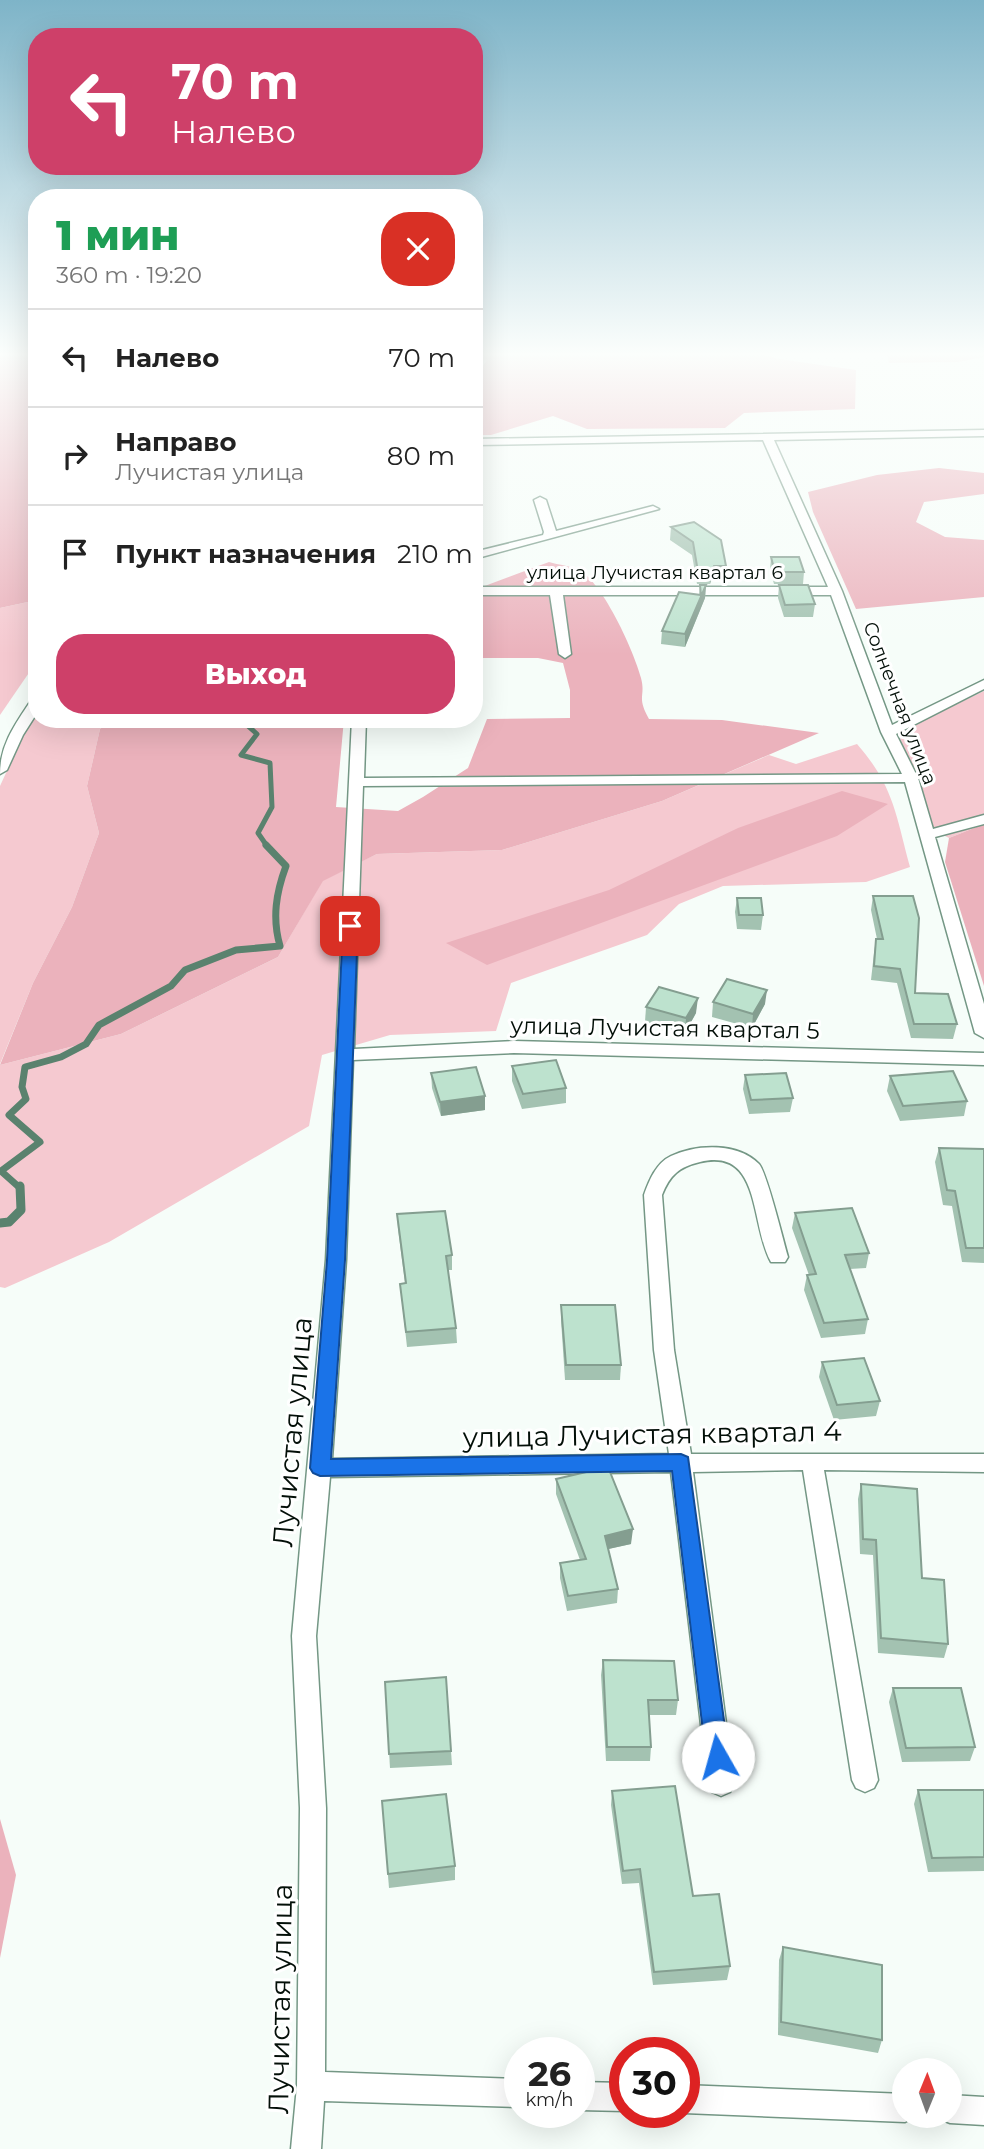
<!DOCTYPE html>
<html lang="ru">
<head>
<meta charset="utf-8">
<style>
	:root { --surface:#fff; --page:#f6f6f6; --text:#222; --muted:#767676; --line:#e0e0e0; --accent:#ce4069 }
	body { margin:0; font-family:Montserrat,sans-serif; background:var(--page); color:var(--text); height:100vh; display:flex; flex-direction:column; font-size:26px; white-space:nowrap }
	* { box-sizing:border-box; margin:0 }
	p { font-size:23px; color:var(--muted) }
	.icon { flex:none; width:38px; height:38px; fill:none; stroke:currentColor; stroke-width:2; stroke-linecap:round; stroke-linejoin:round }
	.map { position:relative; flex:1; overflow:hidden }
	.panel { position:absolute; left:28px; top:189px; width:455px; height:539px; display:flex; flex-direction:column; background:var(--surface); border-radius:28px; box-shadow:0 7px 28px #0002 }
	.panel>* { flex:none }
	.top-card { position:absolute; left:28px; top:28px; width:455px; height:147px; border-radius:28px; box-shadow:0 7px 28px #0002; background:#ce4069; color:#fff; overflow:hidden }
	.needle { width:46px; rotate:1deg }
	.tools { position:absolute; left:892px; top:2058px; display:grid; gap:14px }
	.tools a { display:grid; place-items:center; width:70px; height:70px; border-radius:50%; background:var(--surface); box-shadow:0 7px 28px #0002; font-size:35px }
	.speed { position:absolute; left:504px; top:2037px; display:flex; gap:14px; font-size:35px; font-weight:700; text-align:center }
	.speed>* { display:grid; place-content:center; width:91px; height:91px; border-radius:50%; background:var(--surface); box-shadow:0 7px 28px #0002; line-height:1 }
	.speed small { font-size:18px; font-weight:400 }
	.speed .limit { border:10px solid #d22; background:#fff; color:#111 }
	.pin { position:absolute; display:grid; place-items:center; width:60px; height:60px; color:#fff; margin:-30px; border-radius:14px; box-shadow:0 4px 10px #0006 }
	.me { position:absolute; width:77px; margin:-38px; rotate:353deg; stroke-linejoin:round; filter:drop-shadow(0 0 5px #0008) }
	.turn { display:flex; align-items:center; gap:24px; height:147px; padding:0 28px; font-size:32px }
	.turn .icon { width:91px; height:91px; stroke-width:2.5 }
	.turn b { display:block; font-size:49px; line-height:60px }
	.round { display:grid; place-items:center; flex:none; width:74px; height:74px; border-radius:28px; background:var(--page) }
	.overview { display:flex; align-items:center; justify-content:space-between; height:119px; padding:0 28px }
	h1 { font-size:42px; font-weight:800; line-height:52px; color:#1e9e55 }
	.cta { display:flex; gap:14px; margin-top:auto; padding:14px 28px }
	.cta a { flex:1; height:80px; border-radius:28px; background:var(--accent); color:#fff; font-size:28px; font-weight:800; line-height:80px; text-align:center }
	ul { padding:0; list-style:none }
	li { display:flex; align-items:center; gap:21px; height:98px; padding:0 28px; border-top:2px solid var(--line) }
	li div { flex:1 }
	li b { display:block; font-size:26px }
	li em { font-style:normal }
	.map>svg:first-child { display:block }
	.green { fill:#f5c9d0 }
	.forest { fill:#ebb2bc }
	.lines { fill:none; stroke-linecap:round; stroke-linejoin:round }
	.stream-far2 { stroke:#5a826e; stroke-width:5 }
	.stream-far1 { stroke:#5a826e; stroke-width:7 }
	.stream { stroke:#5a826e; stroke-width:9 }
	.minor-casing { stroke:#749785; stroke-width:3 }
	.minor { fill:#fff; fill-rule:evenodd }
	.wall { fill:#a3c2b1 }
	.shaded-wall { fill:#849e90 }
	.building { fill:#bde2ce; stroke:#849e90; stroke-width:2 }
	.route { fill:#1a73e8; stroke:#114b97; stroke-width:2 }
	.labels { text-anchor:middle; dominant-baseline:central; stroke-width:6; stroke-linejoin:round; paint-order:stroke }
	.far-street-label { font-size:19px; fill:#030f08; stroke:#fff }
	.street-label { font-size:23px; fill:#030f08; stroke:#fff }
	.near-street-label { font-size:28px; fill:#030f08; stroke:#fff }
</style>
</head>
<body>
<div class="map">
<svg width="984" height="2149" viewBox="0 0 984 2149">
	<rect width="100%" height="100%" fill="#f6fdf9"/>
	<g class="green">
		<polygon points="37,600 37,661 0,715 0,608"/>
		<polygon points="984,691 984,824 949,838 931,829 898,732"/>
		<polygon points="37,714 37,719 113,719 100,729 87,786 99,833 72,907 33,983 0,1064 0,786 23,736"/>
		<path d="M857 744C894 786 896 816 910 867L866 882 723 886 679 904 647 935 511 983 496 1031 390 1035 322 1055 309 1126 109 1242 5 1288 0 1287V1065L121 1034 278 957 323 880 377 854 502 850 662 801 769 755 796 764Z"/>
	</g>
	<g class="forest">
		<polygon points="0,355 37,355 37,600 0,608"/>
		<polygon points="474,355 766,355 779,359 856,370 855,409 744,413 725,428 587,429 553,416 491,435 474,435 474,379 487,360 474,358"/>
		<polygon points="887,355 984,355 984,357 958,362 889,363"/>
		<polygon points="939,468 984,473 984,494 924,502 916,522 945,537 984,540 984,597 856,609 813,512 808,492 877,475"/>
		<path d="M549 562C558 565 573 566 581 571 604 586 634 651 641 678 646 697 636 696 649 719L722 720 819 733 662 801 502 850 377 854 323 881 278 957 121 1034 0 1065 33 983 72 907 99 833 87 786 100 729 113 719H344L336 807 398 811 423 797 468 768 487 719 570 718V690L563 663 538 658H474V590Z"/>
		<polygon points="842,791 888,804 837,836 487,965 446,943 609,890 738,828"/>
		<polygon points="984,824 984,986 945,862 949,838"/>
		<polygon points="0,1819 16,1875 0,1958"/>
	</g>
	<g class="lines">
		<polyline class="stream-far2" points="240,719 257,734 241,755 270,763 272,807 258,833 267,846"/>
		<path class="stream-far1" d="M20 1188 1 1171 40 1142 9 1115 26 1099 22 1087 25 1067 61 1057 86 1044 99 1025 171 986 185 970 236 950 280 946C272 918 276 893 286 866L266 845"/>
		<polyline class="stream" points="0,1223 9,1222 21,1210 20,1186"/>
		<defs>
			<g id="minor">
				<path d="M984 430V436L774 440 842 591 892 725 984 680V689L896 734 918 778 933 829 984 815V824L935 837 984 1004V1038L975 1033 905 782 363 786 354 1049 514 1041 984 1053V1065L514 1053 353 1060 346 1260 332 1459 669 1454 654 1350 644 1195C649 1181 656 1163 671 1156 696 1144 738 1142 759 1164 767 1173 783 1240 788 1257L785 1262H771C750 1225 762 1147 700 1162 679 1167 670 1175 662 1195L674 1350 691 1454H984V1472L824 1470 878 1780 874 1788 865 1792 856 1788 852 1780 803 1470 693 1472 734 1784 730 1792 721 1796 712 1792 708 1784 671 1472 330 1477 316 1636 326 1808 325 2072 520 2079V2107L324 2101 321 2149H291L297 2086 300 1808 292 1636 326 1260 352 719H366L364 778 902 774 881 732 831 595H563L571 654 565 658 559 654 550 595H474V587H828L763 440 474 445V439Z"/>
				<polygon points="540,497 546,500 556,531 653,506 659,509 474,559 474,552 543,535 544,532 534,500"/>
				<path d="M37 698V713L23 735 7 770 0 774C0 744 16 723 32 699Z"/>
				<polygon points="579,2082 625,2083 625,2111 579,2110"/>
				<polygon points="684,2085 905,2094 905,2116 916,2116 905,2122 684,2113 681,2112 684,2112"/>
				<polygon points="950,2095 984,2097 984,2125 950,2123 940,2119 938,2116 950,2116"/>
			</g>
		</defs>
		<use href="#minor" class="minor-casing"/>
		<use href="#minor" class="minor"/>
	</g>
	<g class="wall">
		<polygon points="694,522 726,566 725,578 712,578 710,584 697,584 692,555 670,540 671,527"/>
		<polygon points="771,557 804,572 803,584 774,584 770,570"/>
		<polygon points="700,585 706,585 705,598 685,647 661,644 662,631 699,595"/>
		<polygon points="779,585 815,604 813,617 784,617 778,598"/>
		<polygon points="873,896 915,993 957,1024 953,1039 911,1038 897,983 871,980 874,953 876,939 877,939 871,910"/>
		<polygon points="737,898 763,915 761,930 737,929 735,912"/>
		<polygon points="713,1002 765,1004 752,1028 712,1017"/>
		<polygon points="646,1007 696,1013 685,1033 645,1022"/>
		<polygon points="512,1066 566,1088 566,1103 522,1109 512,1081"/>
		<polygon points="431,1073 485,1110 441,1116 432,1088"/>
		<polygon points="745,1075 793,1098 790,1112 749,1114 743,1089"/>
		<polygon points="890,1076 967,1101 964,1116 900,1121 887,1091"/>
		<polygon points="939,1148 984,1149 984,1263 962,1262 952,1206 943,1205 935,1162"/>
		<polygon points="795,1213 869,1253 866,1268 850,1269 868,1319 865,1334 821,1338 804,1290 807,1275 809,1275 792,1228"/>
		<polygon points="397,1214 452,1255 452,1270 448,1270 456,1328 457,1343 407,1347 400,1284 405,1283 398,1229"/>
		<polygon points="561,1305 621,1365 620,1380 565,1380 561,1320"/>
		<polygon points="822,1362 880,1401 876,1416 834,1420 819,1377"/>
		<polygon points="556,1479 631,1544 608,1549 618,1589 617,1603 567,1611 560,1578 560,1563 580,1560 556,1494"/>
		<polygon points="861,1484 922,1578 948,1644 944,1658 878,1653 873,1555 860,1554 858,1499"/>
		<polygon points="603,1660 678,1700 676,1715 649,1715 651,1747 650,1761 606,1761 601,1675"/>
		<polygon points="385,1682 451,1751 452,1765 390,1768"/>
		<polygon points="893,1688 975,1747 970,1761 902,1762 889,1702"/>
		<polygon points="918,1790 984,1790 984,1871 928,1872 914,1804"/>
		<polygon points="612,1791 693,1896 730,1966 727,1980 653,1985 639,1883 622,1884 611,1805"/>
		<polygon points="382,1801 455,1866 455,1880 389,1888"/>
		<polygon points="783,1947 882,2040 878,2053 778,2035 779,1960"/>
	</g>
	<g class="shaded-wall">
		<polygon points="714,566 712,578 710,584 711,572"/>
		<polygon points="706,585 705,598 685,647 685,634"/>
		<polygon points="767,990 765,1004 752,1028 753,1014"/>
		<polygon points="698,998 696,1013 685,1033 686,1018"/>
		<polygon points="485,1096 485,1110 441,1116 440,1102"/>
		<polygon points="633,1529 631,1544 604,1550 605,1536"/>
	</g>
	<g class="building">
		<polygon points="694,522 721,540 726,566 714,566 711,572 698,572 693,542 671,527"/>
		<polygon points="771,557 799,557 804,572 775,572"/>
		<polygon points="700,585 706,585 685,634 662,631 679,592 701,595"/>
		<polygon points="779,585 808,585 815,604 785,605"/>
		<polygon points="873,896 913,896 919,918 915,993 948,994 957,1024 914,1024 900,969 874,966 876,939 883,939"/>
		<polygon points="737,898 761,898 763,915 739,915"/>
		<polygon points="727,979 767,990 753,1014 713,1002"/>
		<polygon points="659,987 698,998 686,1018 646,1007"/>
		<polygon points="556,1060 566,1088 523,1094 512,1066"/>
		<polygon points="476,1067 485,1096 440,1102 431,1073"/>
		<polygon points="953,1071 967,1101 903,1106 890,1076"/>
		<polygon points="786,1073 793,1098 751,1100 745,1075"/>
		<polygon points="939,1148 984,1149 984,1248 966,1248 955,1191 947,1190"/>
		<polygon points="852,1208 869,1253 845,1255 868,1319 824,1323 807,1275 816,1274 795,1213"/>
		<polygon points="445,1211 452,1255 446,1256 456,1328 406,1332 400,1284 406,1283 397,1214"/>
		<polygon points="561,1305 615,1305 621,1365 566,1365"/>
		<polygon points="864,1358 880,1401 837,1405 822,1362"/>
		<polygon points="608,1467 633,1529 605,1536 618,1589 568,1596 560,1563 586,1559 556,1479"/>
		<polygon points="861,1484 917,1489 922,1578 944,1580 948,1644 881,1638 876,1540 863,1539"/>
		<polygon points="603,1660 674,1661 678,1700 648,1700 651,1747 607,1747"/>
		<polygon points="446,1677 451,1751 389,1754 385,1682"/>
		<polygon points="893,1688 961,1688 975,1747 906,1748"/>
		<polygon points="675,1786 693,1896 719,1894 730,1966 654,1972 640,1869 623,1871 612,1791"/>
		<polygon points="918,1790 984,1790 984,1857 932,1858"/>
		<polygon points="446,1794 455,1866 388,1874 382,1801"/>
		<polygon points="783,1947 882,1965 882,2040 781,2022"/>
	</g>
	<linearGradient id="sky" x2="0" y2="1"><stop stop-color="#7eb4c8"/><stop offset="0.54" stop-color="#fbfefc"/><stop offset="1" stop-color="#fbfefc" stop-opacity="0"/></linearGradient>
	<rect width="984" height="655" fill="url(#sky)"/>
	<polygon class="route" points="350,921 358,926 345,1260 331,1459 681,1454 688,1457 729,1757 726,1765 718,1768 710,1765 706,1757 672,1471 320,1476 313,1473 310,1468 327,1260 343,926"/>
	<g class="labels">
		<g class="far-street-label">
			<text x="655" y="572">улица Лучистая квартал 6</text>
			<text transform="translate(900 703) rotate(69)">Солнечная улица</text>
		</g>
		<g class="street-label">
			<text transform="translate(665 1028) rotate(1)">улица Лучистая квартал 5</text>
		</g>
		<g class="near-street-label">
			<text transform="translate(292 1432) rotate(-85)">Лучистая улица</text>
			<text transform="translate(652 1434) rotate(-1)">улица Лучистая квартал 4</text>
			<text transform="translate(280 1999) rotate(-89)">Лучистая улица</text>
		</g>
	</g>
</svg>
<div class="tools">
<a><svg class="needle" viewBox="-14 -14 28 28"><path d="M0-13l5 13h-10z" fill="#e53935"/><path d="M0 13l5-13h-10z" fill="#767676"/></svg></a>
</div>
<div class="speed"><div>26<small>km/h</small></div><div class="limit">30</div></div>
<div class="pin" style="left:350px;top:926px;background:#d93025"><svg class="icon" aria-label="arrive" viewBox="0 0 24 24"><path d="M6 21V4h12l-3 4 3 4H6"/></svg></div>
<svg class="me" style="left:718px;top:1757px" viewBox="-20 -20 40 40"><circle r="19" fill="#fff"/><path d="M0-13L10 11 0 6-10 11z" fill="#1a73e8"/></svg>
<div class="top-card">
<div class="turn"><svg class="icon" aria-label="left" viewBox="0 0 24 24"><path d="M17 20v-9H6M10 6l-5 5 5 5"/></svg><div><b>70 m</b>Налево</div></div>
</div>
<section class="panel">
<div class="overview"><div><h1>1 мин</h1><p>360 m · 19:20</p></div><a class="round" style="background:#d93025;color:#fff"><svg class="icon" aria-label="close" viewBox="0 0 24 24"><path d="M6 6l12 12M18 6L6 18"/></svg></a></div>
<ul>
<li><svg class="icon" aria-label="left" viewBox="0 0 24 24"><path d="M17 20v-9H6M10 6l-5 5 5 5"/></svg><div><b>Налево</b></div><em>70 m</em></li>
<li><svg class="icon" aria-label="right" viewBox="0 0 24 24"><path d="M7 20v-9h11M14 6l5 5-5 5"/></svg><div><b>Направо</b><p>Лучистая улица</p></div><em>80 m</em></li>
<li><svg class="icon" aria-label="arrive" viewBox="0 0 24 24"><path d="M6 21V4h12l-3 4 3 4H6"/></svg><div><b>Пункт назначения</b></div><em>210 m</em></li>
</ul>
<div class="cta"><a>Выход</a></div>
</section>
</div>
</body>
</html>
